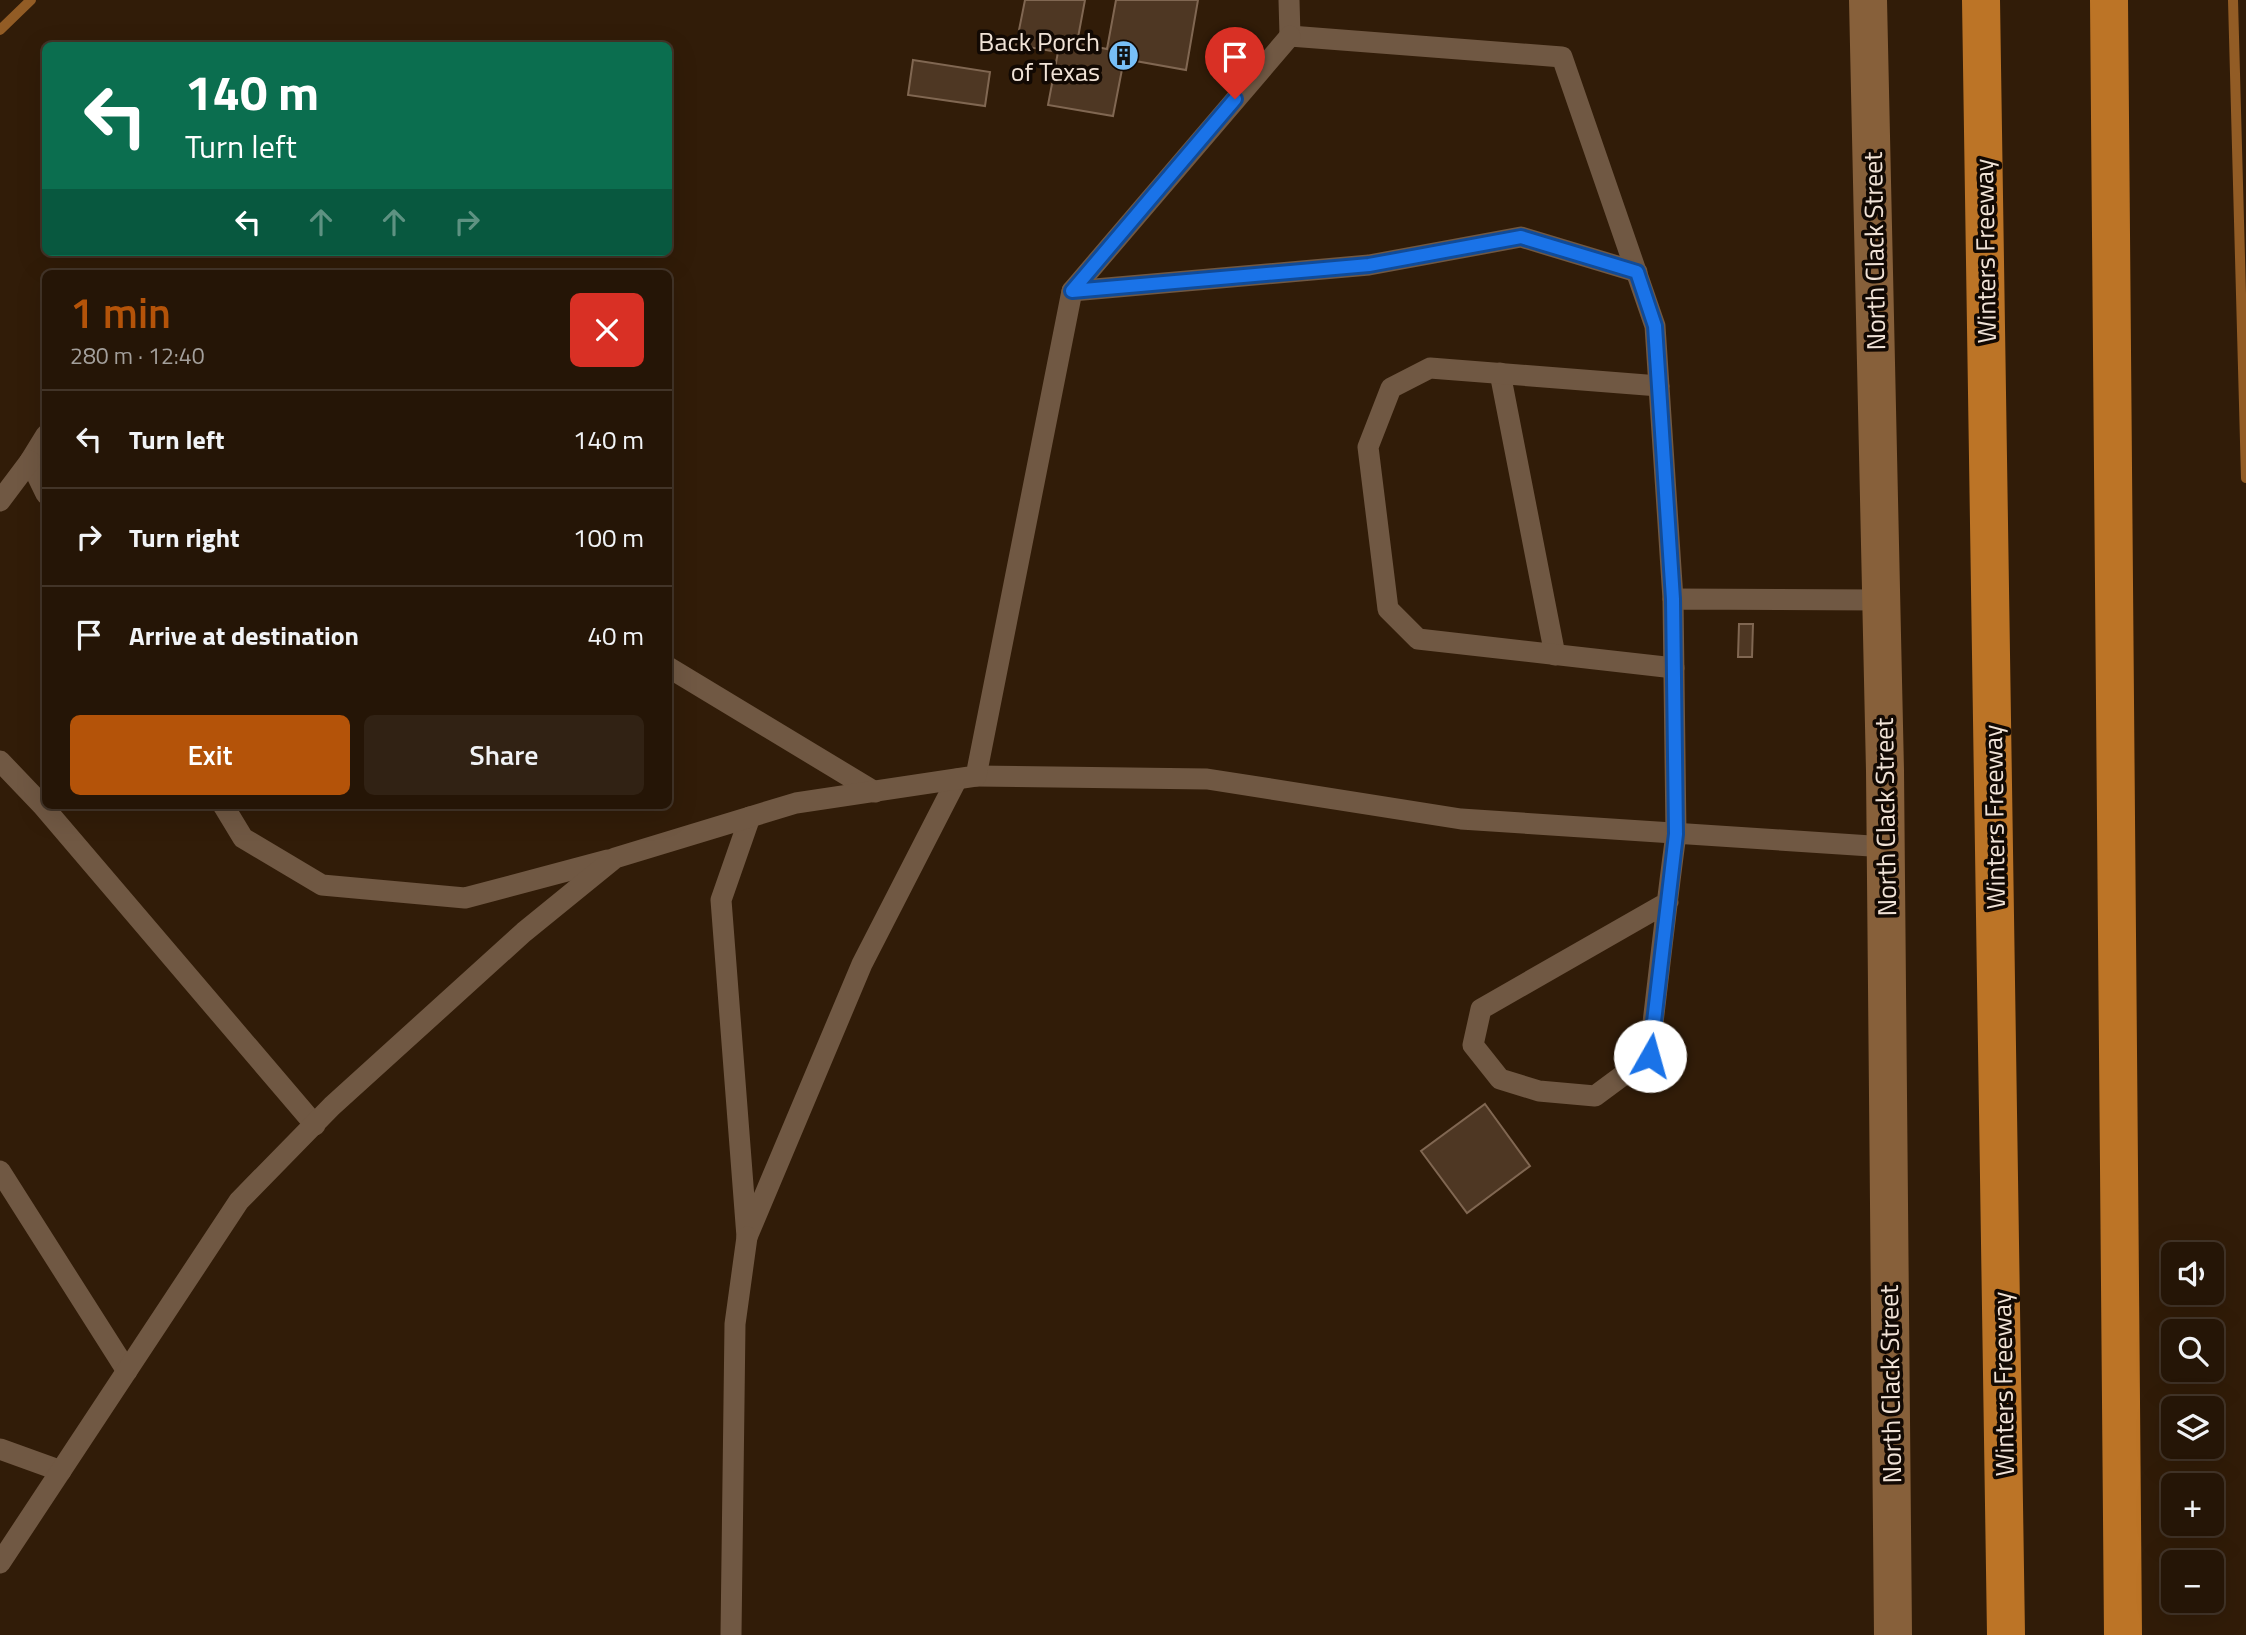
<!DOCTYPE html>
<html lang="en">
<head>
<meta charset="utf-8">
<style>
	:root { --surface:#251506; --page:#312214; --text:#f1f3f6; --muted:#a39f9b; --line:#423428; --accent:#b45309 }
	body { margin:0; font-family:"Titillium Web",sans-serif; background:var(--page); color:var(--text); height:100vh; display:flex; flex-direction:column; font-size:26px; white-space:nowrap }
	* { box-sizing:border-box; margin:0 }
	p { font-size:23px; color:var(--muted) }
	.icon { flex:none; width:38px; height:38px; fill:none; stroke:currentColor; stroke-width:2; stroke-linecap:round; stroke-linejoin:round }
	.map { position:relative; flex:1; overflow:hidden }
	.panel { position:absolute; left:42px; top:270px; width:630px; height:539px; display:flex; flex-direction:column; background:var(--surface); border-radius:10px; box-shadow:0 7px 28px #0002,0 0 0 2px var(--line) }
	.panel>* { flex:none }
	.guide { position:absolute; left:42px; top:42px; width:630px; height:214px; border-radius:10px; box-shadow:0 7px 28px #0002,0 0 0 2px var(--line); background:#0b6e4f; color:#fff; overflow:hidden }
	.controls { position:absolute; left:2161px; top:1242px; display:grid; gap:14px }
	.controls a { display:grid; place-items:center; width:63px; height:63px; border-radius:10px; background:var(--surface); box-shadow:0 7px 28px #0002,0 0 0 2px var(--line); font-size:35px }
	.pin { position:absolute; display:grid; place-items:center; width:60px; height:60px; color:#fff; margin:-72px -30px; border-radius:50% 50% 50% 0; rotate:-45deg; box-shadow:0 0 7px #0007 }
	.pin .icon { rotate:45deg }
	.me { position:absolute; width:77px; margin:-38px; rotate:7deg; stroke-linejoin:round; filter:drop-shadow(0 0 5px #0008) }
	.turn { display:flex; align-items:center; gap:24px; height:147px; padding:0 28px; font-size:32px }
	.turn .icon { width:91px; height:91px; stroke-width:2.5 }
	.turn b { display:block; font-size:49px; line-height:60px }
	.lanes { display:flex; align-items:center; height:66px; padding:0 28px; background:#0003; justify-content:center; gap:35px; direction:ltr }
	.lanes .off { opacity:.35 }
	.round { display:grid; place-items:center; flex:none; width:74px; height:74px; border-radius:10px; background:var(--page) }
	.head { display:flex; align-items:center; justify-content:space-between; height:119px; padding:0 28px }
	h1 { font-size:42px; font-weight:600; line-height:52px; color:var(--accent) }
	.button { display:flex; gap:14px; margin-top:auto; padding:14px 28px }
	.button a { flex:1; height:80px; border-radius:10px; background:var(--accent); color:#fff; font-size:28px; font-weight:600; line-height:80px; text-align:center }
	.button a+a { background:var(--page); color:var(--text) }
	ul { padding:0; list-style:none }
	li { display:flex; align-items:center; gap:21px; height:98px; padding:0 28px; border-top:2px solid var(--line) }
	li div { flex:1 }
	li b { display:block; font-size:26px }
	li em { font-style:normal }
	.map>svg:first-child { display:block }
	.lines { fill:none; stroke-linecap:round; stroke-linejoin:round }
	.stream { stroke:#925c25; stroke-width:10 }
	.building { fill:#4e3723; stroke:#806752; stroke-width:2 }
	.service { stroke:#705843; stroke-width:21 }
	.secondary { stroke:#87603a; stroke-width:38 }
	.motorway { stroke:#bc7426; stroke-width:38 }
	.route-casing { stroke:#114b97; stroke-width:18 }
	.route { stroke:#1a73e8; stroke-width:12 }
	.labels { text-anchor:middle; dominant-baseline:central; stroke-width:7; stroke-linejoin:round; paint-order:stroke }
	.poi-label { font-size:26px; fill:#f1e3d7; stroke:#120903; text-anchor:end }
	.street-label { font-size:26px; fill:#f1e3d7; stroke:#120903 }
</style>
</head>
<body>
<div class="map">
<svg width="2246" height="1635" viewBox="0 0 2246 1635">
	<rect width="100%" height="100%" fill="#311c08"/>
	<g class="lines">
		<g class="stream">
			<polyline points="2233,0 2246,478"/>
			<polyline points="0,30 31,0"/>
		</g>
	</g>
	<g class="building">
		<polygon points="1025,0 1085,0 1077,43 1107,49 1116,0 1198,0 1186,70 1124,59 1113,116 1048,105 1058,52 1016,45"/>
		<polygon points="913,60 990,72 985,106 908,95"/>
		<polygon points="1739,624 1753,624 1752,657 1738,657"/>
		<polygon points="1485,1104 1530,1166 1467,1213 1421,1151"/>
	</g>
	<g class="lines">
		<g class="service">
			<polyline points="1289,0 1290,36 1562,57 1655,326 1673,599"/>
			<polyline points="1072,291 1369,265 1521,237 1637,272"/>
			<polyline points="1500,373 1555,655"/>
			<polyline points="1659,386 1430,368 1391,388 1368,447 1388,609 1418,639 1674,668"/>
			<polyline points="46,435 30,461 46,494"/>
			<polyline points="0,501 30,461"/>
			<polyline points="668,667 875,792"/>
			<polyline points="0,761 42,805 315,1125"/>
			<polyline points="976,776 1207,779 1461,819 1886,847"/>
			<polyline points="223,805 243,838 322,885 465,898 608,860"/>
			<polyline points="750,817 721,900 747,1237 862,964 957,779"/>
			<path d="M1668 902 1481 1009 1473 1045 1500 1079 1539 1091 1595 1096 1649 1056C1658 982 1666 908 1676 834L1673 599 1881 600"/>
			<polyline points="0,1171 127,1371"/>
			<polyline points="0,1449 61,1471"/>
			<polyline points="0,1563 239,1201 332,1106 524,932 615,858 796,803 976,776 1072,291 1290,36"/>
			<polyline points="731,1635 735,1324 747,1237"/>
		</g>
		<polyline class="secondary" points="1868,0 1885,771 1893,1635"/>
		<g class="motorway">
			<polyline points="1981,0 2006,1635"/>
			<polyline points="2109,0 2123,1635"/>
		</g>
	</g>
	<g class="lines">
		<defs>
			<polyline id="route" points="1235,99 1072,291 1369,265 1521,237 1637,272 1655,326 1673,599 1676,834 1650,1056"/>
		</defs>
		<use href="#route" class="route-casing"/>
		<use href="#route" class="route"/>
	</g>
	<defs>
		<symbol id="building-disc" viewBox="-11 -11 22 22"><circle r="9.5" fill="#77bff7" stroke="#120903"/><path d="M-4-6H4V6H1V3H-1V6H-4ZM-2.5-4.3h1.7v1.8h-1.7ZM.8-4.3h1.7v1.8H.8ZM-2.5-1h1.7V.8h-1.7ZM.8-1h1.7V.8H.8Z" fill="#111"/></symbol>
	</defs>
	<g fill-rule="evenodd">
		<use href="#building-disc" x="1106" y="38" width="35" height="35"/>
	</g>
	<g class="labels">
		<g class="poi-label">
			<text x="1100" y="41">Back Porch<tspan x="1100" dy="30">of Texas</tspan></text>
		</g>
		<g class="street-label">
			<text transform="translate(1874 251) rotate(-91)">North Clack Street</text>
			<text transform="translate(1985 251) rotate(-91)">Winters Freeway</text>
			<text transform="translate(1885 817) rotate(-91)">North Clack Street</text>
			<text transform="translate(1994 817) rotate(-91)">Winters Freeway</text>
			<text transform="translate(1890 1384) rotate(-91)">North Clack Street</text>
			<text transform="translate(2003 1384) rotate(-91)">Winters Freeway</text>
		</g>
	</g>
</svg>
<div class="controls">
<a><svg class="icon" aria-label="sound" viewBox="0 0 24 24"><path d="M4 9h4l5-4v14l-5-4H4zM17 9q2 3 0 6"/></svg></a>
<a><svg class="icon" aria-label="search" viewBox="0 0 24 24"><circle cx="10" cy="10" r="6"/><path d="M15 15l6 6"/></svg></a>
<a><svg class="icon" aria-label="layers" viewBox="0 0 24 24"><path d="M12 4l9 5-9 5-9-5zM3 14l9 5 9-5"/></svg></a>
<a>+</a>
<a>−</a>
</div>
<div class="pin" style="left:1235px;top:99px;background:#d93025"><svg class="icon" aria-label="arrive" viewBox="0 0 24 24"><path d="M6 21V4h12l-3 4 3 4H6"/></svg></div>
<svg class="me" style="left:1650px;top:1056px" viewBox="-20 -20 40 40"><circle r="19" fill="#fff"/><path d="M0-13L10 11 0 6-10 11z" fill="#1a73e8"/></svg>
<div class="guide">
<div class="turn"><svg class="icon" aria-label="left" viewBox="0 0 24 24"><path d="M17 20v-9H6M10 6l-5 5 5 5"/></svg><div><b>140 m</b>Turn left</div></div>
<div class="lanes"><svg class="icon" aria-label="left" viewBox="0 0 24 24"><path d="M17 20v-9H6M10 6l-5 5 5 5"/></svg><svg class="icon off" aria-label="ahead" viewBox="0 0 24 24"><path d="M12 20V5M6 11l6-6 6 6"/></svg><svg class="icon off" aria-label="ahead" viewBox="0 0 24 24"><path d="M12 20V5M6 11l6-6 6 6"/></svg><svg class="icon off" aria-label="right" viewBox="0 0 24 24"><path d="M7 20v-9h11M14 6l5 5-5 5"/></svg></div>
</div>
<section class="panel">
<div class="head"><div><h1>1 min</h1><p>280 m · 12:40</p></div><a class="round" style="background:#d93025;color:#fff"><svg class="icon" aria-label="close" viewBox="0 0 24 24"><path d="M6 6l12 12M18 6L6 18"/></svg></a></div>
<ul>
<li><svg class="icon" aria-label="left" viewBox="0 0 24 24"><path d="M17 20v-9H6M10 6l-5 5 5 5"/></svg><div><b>Turn left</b></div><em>140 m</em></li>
<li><svg class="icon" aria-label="right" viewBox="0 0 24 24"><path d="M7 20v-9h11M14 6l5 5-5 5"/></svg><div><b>Turn right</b></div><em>100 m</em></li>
<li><svg class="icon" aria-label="arrive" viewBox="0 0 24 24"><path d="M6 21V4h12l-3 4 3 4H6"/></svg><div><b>Arrive at destination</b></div><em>40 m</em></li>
</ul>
<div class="button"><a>Exit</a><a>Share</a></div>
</section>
</div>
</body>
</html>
